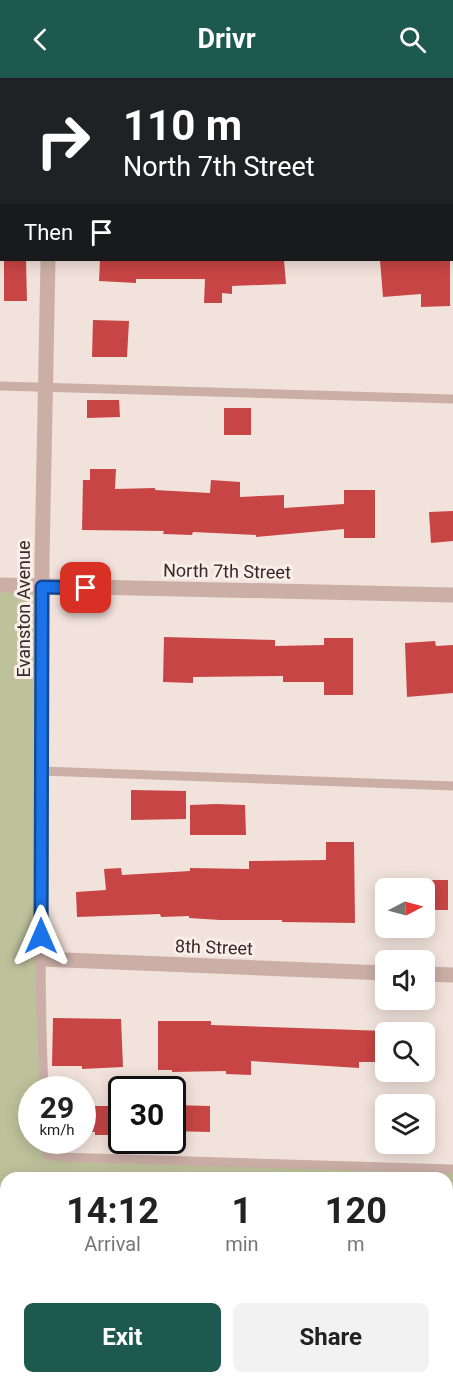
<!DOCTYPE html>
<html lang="en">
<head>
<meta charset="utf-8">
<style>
	:root { --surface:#fff; --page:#f2f2f2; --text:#222; --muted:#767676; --accent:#1d594f }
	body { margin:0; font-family:Roboto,sans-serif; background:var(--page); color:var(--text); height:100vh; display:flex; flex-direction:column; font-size:22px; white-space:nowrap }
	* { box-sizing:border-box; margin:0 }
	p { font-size:20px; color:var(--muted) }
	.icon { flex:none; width:33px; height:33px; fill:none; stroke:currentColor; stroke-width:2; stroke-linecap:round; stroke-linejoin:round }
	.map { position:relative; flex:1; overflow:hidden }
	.details { position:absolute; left:0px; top:1094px; width:453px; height:212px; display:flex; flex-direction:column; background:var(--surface); border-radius:18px 18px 0 0; box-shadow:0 3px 15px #0003 }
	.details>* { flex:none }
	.top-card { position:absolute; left:0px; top:0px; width:453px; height:183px; box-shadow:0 3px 15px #0003; background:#202124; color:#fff; overflow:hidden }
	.needle { width:39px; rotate:84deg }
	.tools { position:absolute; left:375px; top:800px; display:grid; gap:12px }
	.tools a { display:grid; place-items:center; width:60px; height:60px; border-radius:9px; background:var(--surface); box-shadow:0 3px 15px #0003; font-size:30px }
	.speed { position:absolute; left:18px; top:998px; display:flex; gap:12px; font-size:30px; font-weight:700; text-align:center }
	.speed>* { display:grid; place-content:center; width:78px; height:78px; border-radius:50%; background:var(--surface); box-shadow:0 3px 15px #0003; line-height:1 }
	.speed small { font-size:15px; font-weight:400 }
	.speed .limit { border:3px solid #111; border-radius:9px; background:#fff; color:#111 }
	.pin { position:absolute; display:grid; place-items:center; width:51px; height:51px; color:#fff; margin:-26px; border-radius:12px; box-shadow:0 3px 9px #0006 }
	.me { position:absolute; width:66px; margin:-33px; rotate:0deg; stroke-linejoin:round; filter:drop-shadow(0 0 4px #0008) }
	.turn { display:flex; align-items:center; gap:21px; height:126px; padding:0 24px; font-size:27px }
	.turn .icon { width:78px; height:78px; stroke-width:2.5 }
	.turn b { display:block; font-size:42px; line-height:51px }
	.then { display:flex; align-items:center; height:57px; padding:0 24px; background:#0003; gap:12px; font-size:22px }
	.eta { display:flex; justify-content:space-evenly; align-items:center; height:102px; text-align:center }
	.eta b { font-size:36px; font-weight:700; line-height:42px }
	.action { display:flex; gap:12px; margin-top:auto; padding:12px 24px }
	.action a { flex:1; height:69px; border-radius:9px; background:var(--accent); color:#fff; font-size:24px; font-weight:700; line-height:69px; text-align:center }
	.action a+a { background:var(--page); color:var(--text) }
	header { display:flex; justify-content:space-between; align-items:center; height:78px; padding:0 24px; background:var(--accent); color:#fff; font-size:27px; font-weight:700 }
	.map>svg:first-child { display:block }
	.green { fill:#bec29b }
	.building { fill:#c84545 }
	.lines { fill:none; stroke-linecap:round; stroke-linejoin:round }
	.service { stroke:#cbafa7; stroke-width:9 }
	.minor { stroke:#cbafa7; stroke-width:15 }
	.rail-casing { stroke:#372928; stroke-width:7 }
	.rail { stroke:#faeee8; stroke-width:4.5; stroke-dasharray:14; stroke-linecap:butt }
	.route-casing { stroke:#114b97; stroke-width:15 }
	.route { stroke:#1a73e8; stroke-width:10 }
	.labels { text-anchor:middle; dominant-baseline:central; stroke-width:6; stroke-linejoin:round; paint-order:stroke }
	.street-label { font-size:18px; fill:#372928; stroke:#faeee8 }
</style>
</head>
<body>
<header><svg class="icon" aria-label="back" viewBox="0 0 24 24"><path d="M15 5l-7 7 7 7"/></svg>Drivr<svg class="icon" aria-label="search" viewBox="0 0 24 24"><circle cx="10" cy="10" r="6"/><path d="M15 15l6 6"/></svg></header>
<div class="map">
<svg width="453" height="1304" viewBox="0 0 453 1304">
	<rect width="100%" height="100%" fill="#f2e2dc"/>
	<polygon class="green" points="0,507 42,509 47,1011 32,1011 32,1062 47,1062 47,1075 453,1090 453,1304 434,1299 447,1299 447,1100 6,1100 6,1128 0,1126"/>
	<g class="building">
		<polygon points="4,182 26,182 27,223 4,223"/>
		<polygon points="100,182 284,182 286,206 232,208 232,216 222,215 222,225 204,225 205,201 136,201 136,205 99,203"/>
		<polygon points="380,182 450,182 450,228 421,229 421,216 383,219"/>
		<polygon points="93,242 129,243 127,279 92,279"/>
		<polygon points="87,322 119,322 120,339 87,340"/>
		<rect x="224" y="330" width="27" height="27"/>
		<polygon points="90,391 116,391 115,411 155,410 155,412 210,415 211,402 240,404 240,419 284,417 284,430 344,426 344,412 375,412 375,460 344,460 344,451 256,459 256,457 193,454 192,457 163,456 164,453 82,452 83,402 90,402"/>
		<polygon points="453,433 453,463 431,465 429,434"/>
		<polygon points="164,559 275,562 275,568 324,567 324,560 353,560 353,617 324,617 324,604 283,604 283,598 193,599 193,605 163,604"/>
		<polygon points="435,563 436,568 453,567 453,615 407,619 405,565"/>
		<polygon points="131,712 186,713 186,741 131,742"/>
		<polygon points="216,726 245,727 246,757 190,757 190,727"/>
		<polygon points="326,764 354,764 355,845 282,844 282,842 220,842 189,840 189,838 161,839 160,836 77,839 76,814 106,812 104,791 121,790 122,797 190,793 190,790 249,791 249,783 326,782"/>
		<rect x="424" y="802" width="24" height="30"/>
		<polygon points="53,940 121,941 123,989 82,991 82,988 52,988"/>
		<polygon points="158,943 211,943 211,947 386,953 386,984 359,984 359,990 251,983 251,997 226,996 226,993 172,994 172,992 158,992"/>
		<polygon points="172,1027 210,1028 210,1054 172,1053"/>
		<polygon points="82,1028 121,1028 121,1057 95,1057 95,1054 82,1054"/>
	</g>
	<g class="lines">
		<g class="service">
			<polyline points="0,308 453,321"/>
			<polyline points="41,693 453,708"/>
			<polyline points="41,881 40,908 44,1011"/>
			<polyline points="46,1062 47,1076 58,1079 453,1091"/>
		</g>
		<g class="minor">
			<polyline points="56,2 56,0"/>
			<polyline points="0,120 2,120"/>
			<polyline points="452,125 453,125"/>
			<polyline points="48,182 42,482 41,881 386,895"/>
			<polyline points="0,507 453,517"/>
			<polyline points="424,896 453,897"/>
		</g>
		<defs>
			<g id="rail">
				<polyline points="0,1127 6,1129"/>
				<polyline points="0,1143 6,1146"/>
				<polyline points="400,1299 412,1304"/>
				<polyline points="436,1299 449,1304"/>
			</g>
		</defs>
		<use href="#rail" class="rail-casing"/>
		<use href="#rail" class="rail"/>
	</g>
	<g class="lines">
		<defs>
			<polyline id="route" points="41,858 42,509 86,510"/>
		</defs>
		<use href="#route" class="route-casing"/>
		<use href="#route" class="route"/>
	</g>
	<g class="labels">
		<g class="street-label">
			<text transform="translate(227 493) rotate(1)">North 7th Street</text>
			<text transform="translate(23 531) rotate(-90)">Evanston Avenue</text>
			<text transform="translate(214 869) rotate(2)">8th Street</text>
		</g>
	</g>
</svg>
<div class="tools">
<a><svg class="needle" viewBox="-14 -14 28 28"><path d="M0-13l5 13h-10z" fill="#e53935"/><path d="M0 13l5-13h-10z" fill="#767676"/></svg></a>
<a><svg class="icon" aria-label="sound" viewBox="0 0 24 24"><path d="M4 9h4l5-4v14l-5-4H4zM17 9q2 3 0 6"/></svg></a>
<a><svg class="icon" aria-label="search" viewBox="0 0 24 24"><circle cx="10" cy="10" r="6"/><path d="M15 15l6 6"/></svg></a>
<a><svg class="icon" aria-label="layers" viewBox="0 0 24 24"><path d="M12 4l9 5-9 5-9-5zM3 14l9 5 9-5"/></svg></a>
</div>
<div class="speed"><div>29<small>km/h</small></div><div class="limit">30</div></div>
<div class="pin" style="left:86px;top:510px;background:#d93025"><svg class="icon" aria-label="arrive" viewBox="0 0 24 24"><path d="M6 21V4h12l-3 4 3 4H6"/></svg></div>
<svg class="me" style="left:41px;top:858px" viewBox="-20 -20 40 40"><path d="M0-17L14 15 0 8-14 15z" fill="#1a73e8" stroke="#fff" stroke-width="4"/></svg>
<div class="top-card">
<div class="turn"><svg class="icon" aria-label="right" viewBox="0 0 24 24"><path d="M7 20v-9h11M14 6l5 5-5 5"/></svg><div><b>110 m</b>North 7th Street</div></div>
<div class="then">Then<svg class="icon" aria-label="arrive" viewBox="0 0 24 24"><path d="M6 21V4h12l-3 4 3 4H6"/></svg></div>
</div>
<section class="details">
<div class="eta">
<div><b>14:12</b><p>Arrival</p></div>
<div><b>1</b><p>min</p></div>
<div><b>120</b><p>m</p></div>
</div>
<div class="action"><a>Exit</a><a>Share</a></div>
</section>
</div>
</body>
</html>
